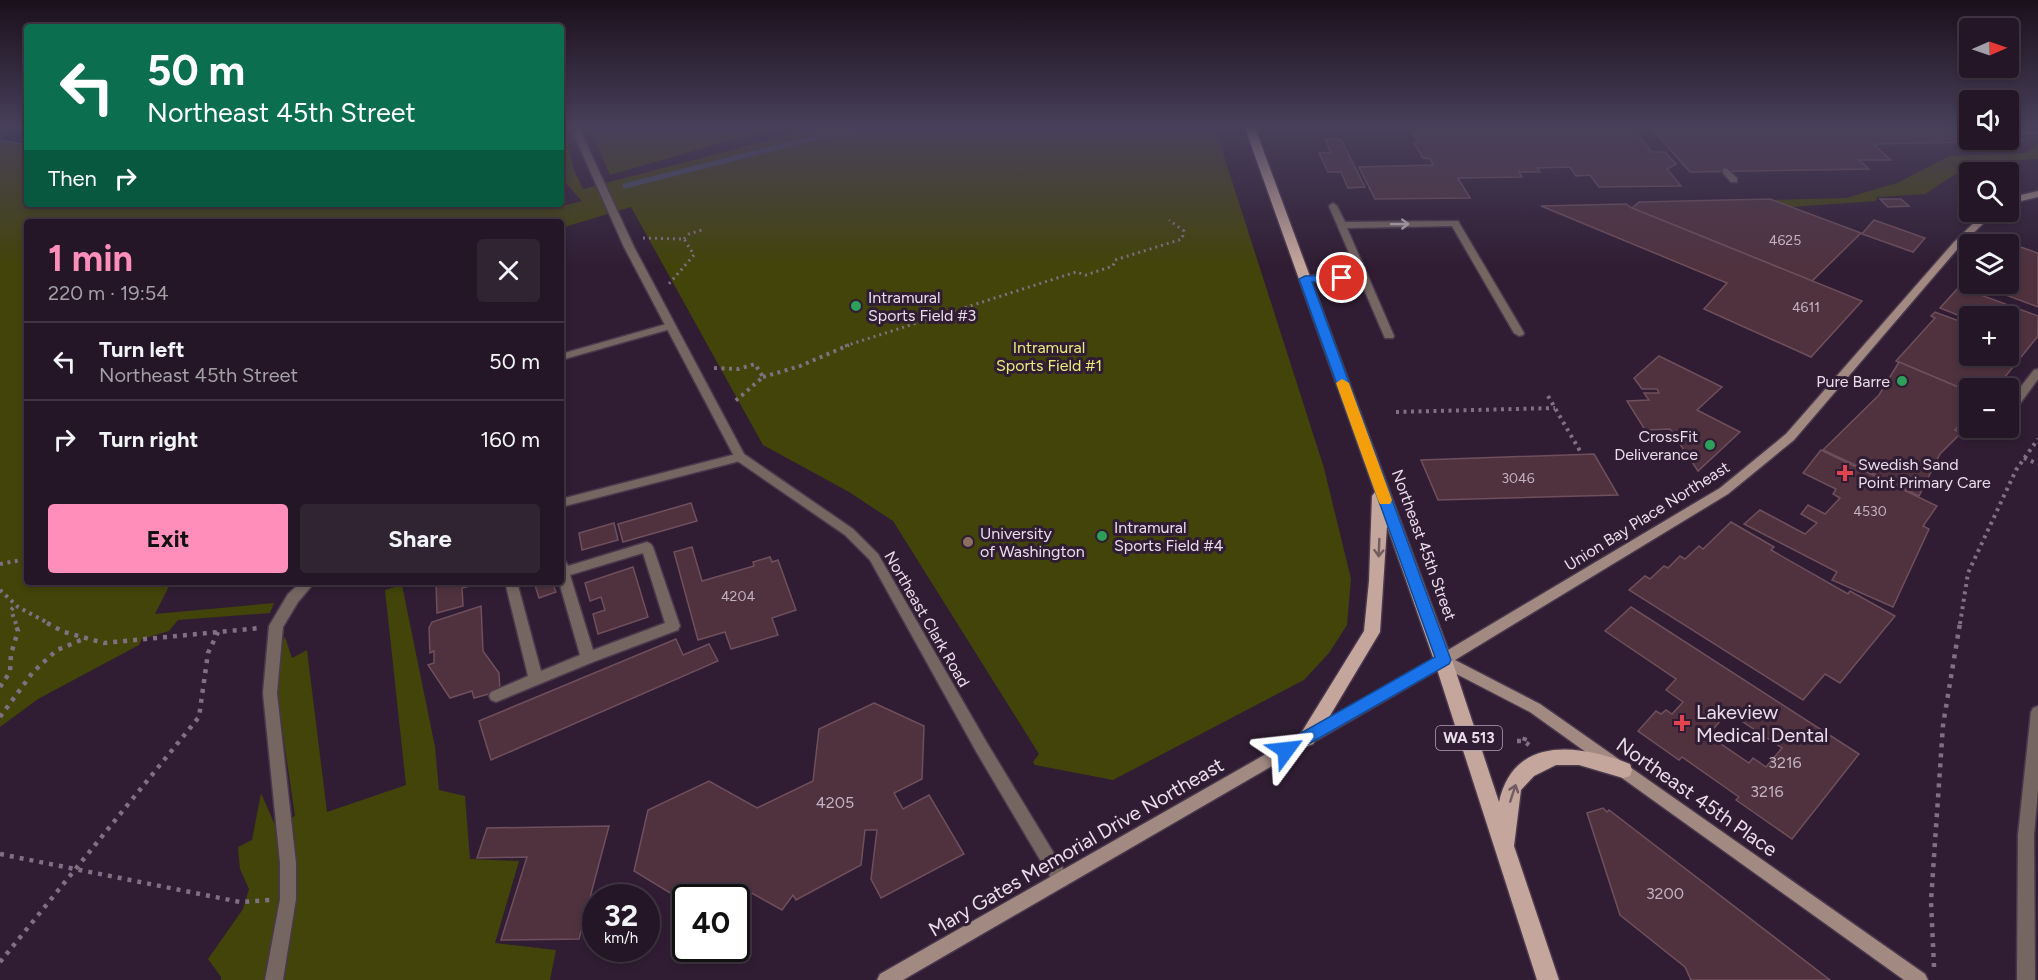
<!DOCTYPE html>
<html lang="en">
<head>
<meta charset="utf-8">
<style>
	:root { --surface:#241626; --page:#302332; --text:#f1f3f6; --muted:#a39fa7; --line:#413543; --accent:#ff8eba }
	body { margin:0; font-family:Figtree,sans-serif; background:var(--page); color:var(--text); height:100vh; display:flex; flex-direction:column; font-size:22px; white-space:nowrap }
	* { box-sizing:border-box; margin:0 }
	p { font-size:20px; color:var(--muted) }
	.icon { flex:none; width:33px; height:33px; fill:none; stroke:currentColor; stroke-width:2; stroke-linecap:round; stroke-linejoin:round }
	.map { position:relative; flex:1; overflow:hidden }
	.drawer { position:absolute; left:24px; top:219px; width:540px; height:366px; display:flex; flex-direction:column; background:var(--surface); border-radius:6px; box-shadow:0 3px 9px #0003,0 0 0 2px var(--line) }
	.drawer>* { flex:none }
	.hud { position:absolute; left:24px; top:24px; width:540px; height:183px; border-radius:6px; box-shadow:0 3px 9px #0003,0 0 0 2px var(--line); background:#0b6e4f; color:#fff; overflow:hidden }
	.needle { width:39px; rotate:88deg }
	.tools { position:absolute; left:1959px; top:18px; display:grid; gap:12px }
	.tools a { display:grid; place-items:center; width:60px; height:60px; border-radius:6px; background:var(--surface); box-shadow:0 3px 9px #0003,0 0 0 2px var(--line); font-size:30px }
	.speed { position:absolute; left:582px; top:884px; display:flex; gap:12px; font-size:30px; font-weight:700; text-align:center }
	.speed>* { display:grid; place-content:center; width:78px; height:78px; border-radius:50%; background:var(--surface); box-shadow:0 3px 9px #0003,0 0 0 2px var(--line); line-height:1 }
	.speed small { font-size:15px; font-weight:400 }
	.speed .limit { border:3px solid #111; border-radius:9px; background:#fff; color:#111 }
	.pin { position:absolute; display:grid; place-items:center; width:51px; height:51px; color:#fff; margin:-26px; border:3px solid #fff; border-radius:50%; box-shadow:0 2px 6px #0007 }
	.me { position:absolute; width:66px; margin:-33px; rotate:60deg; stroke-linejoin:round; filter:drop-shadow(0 0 4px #0008) }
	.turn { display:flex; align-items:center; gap:21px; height:126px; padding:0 24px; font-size:27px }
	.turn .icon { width:78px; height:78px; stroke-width:2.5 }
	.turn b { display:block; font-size:42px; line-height:51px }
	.then { display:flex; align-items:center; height:57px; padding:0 24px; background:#0003; gap:12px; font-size:22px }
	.round { display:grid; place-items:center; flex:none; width:63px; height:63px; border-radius:6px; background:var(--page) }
	.overview { display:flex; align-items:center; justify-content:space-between; height:102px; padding:0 24px }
	h1 { font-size:36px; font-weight:700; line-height:45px; color:var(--accent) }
	.action { display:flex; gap:12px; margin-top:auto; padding:12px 24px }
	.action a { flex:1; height:69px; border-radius:6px; background:var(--accent); color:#111; font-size:24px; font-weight:700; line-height:69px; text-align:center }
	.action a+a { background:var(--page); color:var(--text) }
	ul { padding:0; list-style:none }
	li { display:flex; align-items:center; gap:18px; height:78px; padding:0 24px; border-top:2px solid var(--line) }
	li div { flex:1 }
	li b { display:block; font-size:22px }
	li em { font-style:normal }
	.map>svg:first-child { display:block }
	.green { fill:#42440a }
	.water { fill:#00132f; stroke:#465067; stroke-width:1.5 }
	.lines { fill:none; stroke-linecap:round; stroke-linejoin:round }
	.stream { stroke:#465067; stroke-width:5 }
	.building { fill:#50323f; stroke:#6f4f5c; stroke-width:1.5; fill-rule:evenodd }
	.lane-casing { stroke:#4a384d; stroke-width:3 }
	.street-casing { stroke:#4a384d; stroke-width:3 }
	.secondary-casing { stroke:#4a384d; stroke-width:3 }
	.primary-casing { stroke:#4a384d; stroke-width:3 }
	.path-far2 { stroke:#807082; stroke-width:3; stroke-dasharray:2 4; stroke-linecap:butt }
	.path-far1 { stroke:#807082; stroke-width:4; stroke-dasharray:3 4.5; stroke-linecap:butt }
	.path { stroke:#807082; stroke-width:4.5; stroke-dasharray:4 6; stroke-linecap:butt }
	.lane { fill:#756661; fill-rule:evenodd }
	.street { fill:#756661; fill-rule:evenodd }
	.secondary { fill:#a28a83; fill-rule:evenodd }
	.primary { fill:#c5a69c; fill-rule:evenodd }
	.oneway { stroke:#c1b3bb }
	.oneway2 { stroke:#735b62 }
	.route { fill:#1a73e8; stroke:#114b97; stroke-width:1.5 }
	.slow { fill:#f59e0b }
	.leisure-dot { fill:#2e9e5b; stroke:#301d33; stroke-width:2 }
	.health-dot { fill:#e0444e; stroke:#301d33; stroke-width:2 }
	.education-dot { fill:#8d6e63; stroke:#301d33; stroke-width:2 }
	.labels { text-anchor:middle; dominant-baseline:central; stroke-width:6; stroke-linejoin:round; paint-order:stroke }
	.number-label { font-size:14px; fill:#c4b2c0 }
	.shield { fill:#301d33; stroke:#b2a3b4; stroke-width:1.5 }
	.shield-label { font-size:15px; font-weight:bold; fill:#eaddeb }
	.poi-label { font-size:16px; fill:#eaddeb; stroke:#301d33; text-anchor:start }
	.park-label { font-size:16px; fill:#e8ed7b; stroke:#301d33 }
	.street-label { font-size:16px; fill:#eaddeb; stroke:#301d33 }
	.near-number-label { font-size:16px; fill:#c4b2c0 }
	.near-poi-label { font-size:20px; fill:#eaddeb; stroke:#301d33; text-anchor:start }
	.near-street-label { font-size:20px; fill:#eaddeb; stroke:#301d33 }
</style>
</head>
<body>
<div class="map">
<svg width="2038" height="980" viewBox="0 0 2038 980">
	<rect width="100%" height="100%" fill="#301d33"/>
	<g class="green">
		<polygon points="561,128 567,139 574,170 583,189 816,128 1215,128 1324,468 1351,579 1347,625 1329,653 1304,680 1113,780 1035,765 1033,762 1039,754 893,521 849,492 763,445 631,207 561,228 561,222 27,222 27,582 171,582 155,614 274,603 270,613 178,620 169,631 142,639 139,645 38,699 0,727 0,140 27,145 27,204 566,205 582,201 561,178"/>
		<polygon points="590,128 774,128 610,175"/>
		<polygon points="2038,144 2038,159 1974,162 1925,194 1877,197 1876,201 1790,207 1772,200 1846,198 1897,183 1949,156 2025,153"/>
		<polygon points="402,585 435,747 439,790 465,796 470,859 519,861 495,943 556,950 550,980 221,980 221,977 208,959 243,909 249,889 240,869 238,847 252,840 261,793 275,825 295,816 278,700 276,653 285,637 292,658 307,650 327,812 406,785 385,590"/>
	</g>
	<polygon class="water" points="0,128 27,128 27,145 0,140"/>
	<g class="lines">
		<polyline class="stream" points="625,186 854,128"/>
	</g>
	<g class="building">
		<polygon points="1410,128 1632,128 1652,152 1665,152 1676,164 1667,169 1681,186 1599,187 1590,175 1576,176 1570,167 1537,168 1540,172 1519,172 1522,177 1458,178 1470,198 1375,199 1359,167 1433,165 1430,159 1423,158 1414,143 1419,143"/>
		<polygon points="1651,128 1970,128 1970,140 2008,140 2008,128 2030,128 2037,133 2014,134 2023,141 1873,144 1891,160 1859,160 1869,169 1690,172"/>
		<polygon points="1325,139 1341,139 1365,187 1348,188 1341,172 1328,172 1319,153 1331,153"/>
		<polygon points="1770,199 1861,233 1812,281 1632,208 1639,202"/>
		<polygon points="1880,199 1901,199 1909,206 1888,207"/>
		<polygon points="1626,204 1632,208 1862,301 1811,357 1704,309 1727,283 1541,206"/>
		<polygon points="1874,220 1925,238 1913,252 1862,234"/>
		<polygon points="2000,240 2038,253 2038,307 1987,288 1988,287 1980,284 2008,284 2008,244 1996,244"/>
		<polygon points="1959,287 2038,316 2038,336 1996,388 1970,388 1970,392 1896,361 1935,318 1931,316 1935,312 1970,325 1970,356 2008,356 2008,316 1970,316 1970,320 1940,308"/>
		<polygon points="1659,356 1722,387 1697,410 1740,432 1698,471 1670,429 1645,430 1627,401 1649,400 1644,393 1659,393 1657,389 1642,389 1634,378"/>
		<polygon points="1899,362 1970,392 1970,421 1965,419 1955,430 1961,433 1940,454 1919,496 1872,473 1876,468 1872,466 1868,471 1823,450 1879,395"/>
		<polygon points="1821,450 1937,506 1923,526 1929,529 1893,607 1832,580 1837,572 1744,524 1760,510 1805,534 1817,523 1801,514 1808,505 1825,514 1840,498 1833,494 1836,489 1803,473"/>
		<polygon points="1594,454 1618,495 1438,500 1421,460"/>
		<polygon points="691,503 697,521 623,542 618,524"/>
		<polygon points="1731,522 1774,547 1771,550 1848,594 1850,591 1895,616 1840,683 1825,674 1803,700 1629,590 1645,576 1650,579 1664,566 1668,568 1680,556 1685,559 1699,546 1703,549"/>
		<polygon points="614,523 618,540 582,550 579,533"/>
		<polygon points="692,547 702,581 754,566 753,562 770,557 772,562 778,560 796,610 772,618 778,635 731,649 725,632 698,640 674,552"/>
		<polygon points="633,567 648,617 598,634 593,614 605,610 601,597 590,601 585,583"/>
		<polygon points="436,582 485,582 462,588 463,606 437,613"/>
		<polygon points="534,582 552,582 556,592 539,598"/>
		<polygon points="481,606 483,651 499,673 500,691 474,698 472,691 450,698 428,665 434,663 434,651 430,653 429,628 432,622"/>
		<path d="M1631 607 1859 754 1792 839 1736 800 1739 797 1682 757 1679 760 1638 731 1656 711 1661 714 1666 710 1672 714 1683 702 1666 690 1676 679 1605 631ZM1728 712 1782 748 1766 767 1753 758 1749 763 1708 735Z"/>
		<polygon points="676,639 683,655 709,644 718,661 491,760 479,721"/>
		<polygon points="874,703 924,726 922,779 894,793 903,809 929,795 964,854 881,898 871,879 877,830 865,830 861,865 796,900 793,895 782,910 741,887 721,897 708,897 706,891 694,897 686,897 685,902 634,871 648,810 709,781 757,808 813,781 819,729"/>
		<polygon points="1603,808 1607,812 1609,810 1830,980 1691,980 1685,967 1620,915 1587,813"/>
		<polygon points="609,826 579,939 501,940 527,857 477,858 487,828"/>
	</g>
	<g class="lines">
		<defs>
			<g id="lane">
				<polygon points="1726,168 1737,178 1737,182 1731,182 1723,173 1723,169"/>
				<polygon points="1333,203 1337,206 1345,222 1458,221 1524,333 1523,335 1519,336 1514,333 1452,226 1347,228 1394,336 1393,338 1385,338 1384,336 1360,280 1302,281 1302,277 1305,276 1358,274 1329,206"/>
				<polygon points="670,323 675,326 674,328 561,360 561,354"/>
				<polygon points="2038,369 2038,379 2016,409 2008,409 2008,403 2034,370"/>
				<polygon points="740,453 746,457 744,460 561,507 561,499"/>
				<path d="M647 542 651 544 653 547 680 626 678 630 593 662 501 700 496 702 491 700 489 696 491 692 528 676 505 582H517L541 671 580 655 559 582H561V560L566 562 568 566ZM643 553 665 623 593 650 570 575Z"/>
				<polygon points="301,582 315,582 298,602 283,627 277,693 296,863 296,899 283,980 265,980 280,899 280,863 263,693 269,626 288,594"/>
			</g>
			<g id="street">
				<polygon points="571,128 579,128 634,247 744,454 853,529 878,554 987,743 1067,875 1069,880 1067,885 1061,888 1055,885 977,753 870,560 845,535 736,460 624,247"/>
				<polygon points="2038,706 2038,790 2034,835 2035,980 2017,980 2018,835 2031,712 2033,708"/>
			</g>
			<g id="secondary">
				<polygon points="2038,191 2038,197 2008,204 2008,198"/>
				<polygon points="1985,212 1995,212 1960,246 1794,440 1728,494 1455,660 1540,704 1925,974 1928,980 1904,980 1530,712 1443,667 903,980 877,980 880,974 1438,656 1720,488 1786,434 1954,242"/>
			</g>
			<path id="primary" d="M1245 128H1255L1452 660 1499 802C1514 734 1581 745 1630 764L1632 770 1630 776 1623 778 1579 765H1556L1534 776 1521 790 1514 846 1559 980H1537L1434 660 1387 526 1380 632 1313 744 1307 746 1301 744 1298 738 1364 631 1369 581 1372 496 1375 492Z"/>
		</defs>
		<use href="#lane" class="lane-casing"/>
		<use href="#street" class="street-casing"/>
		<use href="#secondary" class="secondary-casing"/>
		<use href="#primary" class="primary-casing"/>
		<g class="path-far2">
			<polyline points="643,238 684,239 694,255 668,285"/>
			<polyline points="684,239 689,234 705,229"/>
			<polyline points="845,346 1076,272 1086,275 1113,266 1115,260 1182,239 1184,231 1169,220"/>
		</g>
		<g class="path-far1">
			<polyline points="714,368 738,369 755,364 763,377 733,403"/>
			<polyline points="763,377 800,366 849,345"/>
			<polyline points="1548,396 1580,451"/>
			<polyline points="1396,412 1555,408"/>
			<polyline points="2024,458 2038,464"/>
			<polyline points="0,564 27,559"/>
			<polyline points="0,590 18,607 50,624"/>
			<polyline points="16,624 11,610 16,605"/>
			<polyline points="1960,624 1968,573 2016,470 2038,439"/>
		</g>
		<g class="path">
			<polyline points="47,623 64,632 104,643 260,628"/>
			<polyline points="0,687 10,672 11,654 18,631 15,623"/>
			<polyline points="0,717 33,672 57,650 86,638"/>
			<polyline points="1517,741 1524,741 1529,745"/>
			<polyline points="1524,741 1527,732"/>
			<polyline points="0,854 240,902 270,900"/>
			<polyline points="0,962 199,717 208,653 218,632"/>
			<polyline points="1934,967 1931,901 1943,725 1960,623"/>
		</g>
		<use href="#lane" class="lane"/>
		<use href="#street" class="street"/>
		<use href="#secondary" class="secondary"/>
		<use href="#primary" class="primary"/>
	</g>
	<defs><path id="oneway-shaft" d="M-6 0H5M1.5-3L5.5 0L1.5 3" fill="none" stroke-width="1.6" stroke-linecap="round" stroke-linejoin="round" transform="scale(1.5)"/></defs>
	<use class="oneway" href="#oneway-shaft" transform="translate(1400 224) rotate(-1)"/>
	<g class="oneway2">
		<use href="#oneway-shaft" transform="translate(1379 548) rotate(92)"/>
		<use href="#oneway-shaft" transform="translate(1513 793) rotate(-72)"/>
	</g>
	<linearGradient id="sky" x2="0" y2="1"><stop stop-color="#1a101c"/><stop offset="0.48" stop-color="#48405b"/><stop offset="1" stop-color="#48405b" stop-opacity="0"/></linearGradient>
	<rect width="2038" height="266" fill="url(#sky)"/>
	<polygon class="route" points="1342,275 1348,278 1346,280 1312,282 1451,660 1449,664 1286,757 1280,755 1278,750 1280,745 1435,657 1299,279 1305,276"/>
	<polygon class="slow" points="1342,379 1349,383 1392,500 1390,504 1380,504 1378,500 1336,383"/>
	<g class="leisure-dot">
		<circle cx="856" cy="306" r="6"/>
		<circle cx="1902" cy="381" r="6"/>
		<circle cx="1710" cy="445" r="6"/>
		<circle cx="1102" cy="536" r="6"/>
	</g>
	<g class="health-dot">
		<path d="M1842 464h6v6h6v6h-6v6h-6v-6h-6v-6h6z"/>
		<path d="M1679 714h6v6h6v6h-6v6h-6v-6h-6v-6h6z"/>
	</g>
	<circle class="education-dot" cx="968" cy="542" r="6"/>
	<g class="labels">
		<g class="number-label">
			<text x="1785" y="240">4625</text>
			<text x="1806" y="307">4611</text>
			<text x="1518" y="478">3046</text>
			<text x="1870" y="511">4530</text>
			<text x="738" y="596">4204</text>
		</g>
		<rect class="shield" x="1436" y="726" width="66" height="24" rx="4.5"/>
		<g class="shield-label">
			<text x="1469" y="738">WA 513</text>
		</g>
		<g class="poi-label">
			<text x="868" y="297">Intramural<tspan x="868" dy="18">Sports Field #3</tspan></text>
			<text x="1890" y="381" text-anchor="end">Pure Barre</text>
			<text x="1698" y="436" text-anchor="end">CrossFit<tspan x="1698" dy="18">Deliverance</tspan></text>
			<text x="1858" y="464">Swedish Sand<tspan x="1858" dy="18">Point Primary Care</tspan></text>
			<text x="1114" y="527">Intramural<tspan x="1114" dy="18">Sports Field #4</tspan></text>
			<text x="980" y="533">University<tspan x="980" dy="18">of Washington</tspan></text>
		</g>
		<g class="park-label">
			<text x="1049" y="347">Intramural<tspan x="1049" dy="18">Sports Field #1</tspan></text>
		</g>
		<g class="street-label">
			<text transform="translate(1647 516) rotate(-32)">Union Bay Place Northeast</text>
			<text transform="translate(1424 545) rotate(70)">Northeast 45th Street</text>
			<text transform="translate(927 619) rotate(60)">Northeast Clark Road</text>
		</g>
		<g class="near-number-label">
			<text x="1785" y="762">3216</text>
			<text x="1767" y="791">3216</text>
			<text x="835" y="802">4205</text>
			<text x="1665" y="893">3200</text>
		</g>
		<g class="near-poi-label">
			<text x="1696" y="712">Lakeview<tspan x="1696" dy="23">Medical Dental</tspan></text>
		</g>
		<g class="near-street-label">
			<text transform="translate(1697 797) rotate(35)">Northeast 45th Place</text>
			<text transform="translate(1076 847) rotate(-30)">Mary Gates Memorial Drive Northeast</text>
		</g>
	</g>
</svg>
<div class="tools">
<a><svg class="needle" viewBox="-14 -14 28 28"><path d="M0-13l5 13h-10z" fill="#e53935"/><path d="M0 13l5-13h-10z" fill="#a39fa7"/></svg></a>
<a><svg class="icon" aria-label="sound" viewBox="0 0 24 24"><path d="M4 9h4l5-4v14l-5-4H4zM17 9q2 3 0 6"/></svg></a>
<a><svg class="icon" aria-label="search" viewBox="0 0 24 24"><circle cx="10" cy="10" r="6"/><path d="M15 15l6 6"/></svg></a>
<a><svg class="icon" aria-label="layers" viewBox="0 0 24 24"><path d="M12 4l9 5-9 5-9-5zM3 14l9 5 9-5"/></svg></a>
<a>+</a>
<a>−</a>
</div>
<div class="speed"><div>32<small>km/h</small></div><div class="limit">40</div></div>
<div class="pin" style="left:1342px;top:278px;background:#d93025"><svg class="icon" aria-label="arrive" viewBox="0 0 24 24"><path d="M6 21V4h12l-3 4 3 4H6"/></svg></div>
<svg class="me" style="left:1286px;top:750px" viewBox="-20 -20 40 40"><path d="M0-17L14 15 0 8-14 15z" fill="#1a73e8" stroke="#fff" stroke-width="4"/></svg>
<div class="hud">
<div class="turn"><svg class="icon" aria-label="left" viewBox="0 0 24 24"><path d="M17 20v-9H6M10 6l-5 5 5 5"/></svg><div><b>50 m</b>Northeast 45th Street</div></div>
<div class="then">Then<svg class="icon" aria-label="right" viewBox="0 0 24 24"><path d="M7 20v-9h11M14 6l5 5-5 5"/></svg></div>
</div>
<section class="drawer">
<div class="overview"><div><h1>1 min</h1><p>220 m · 19:54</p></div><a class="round"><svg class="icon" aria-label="close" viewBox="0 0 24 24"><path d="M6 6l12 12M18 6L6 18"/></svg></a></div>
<ul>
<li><svg class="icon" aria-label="left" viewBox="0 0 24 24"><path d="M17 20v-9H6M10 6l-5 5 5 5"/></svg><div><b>Turn left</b><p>Northeast 45th Street</p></div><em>50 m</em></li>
<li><svg class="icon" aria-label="right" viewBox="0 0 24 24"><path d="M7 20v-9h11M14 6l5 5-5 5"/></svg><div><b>Turn right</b></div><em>160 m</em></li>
</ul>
<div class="action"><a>Exit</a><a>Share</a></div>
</section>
</div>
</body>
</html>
